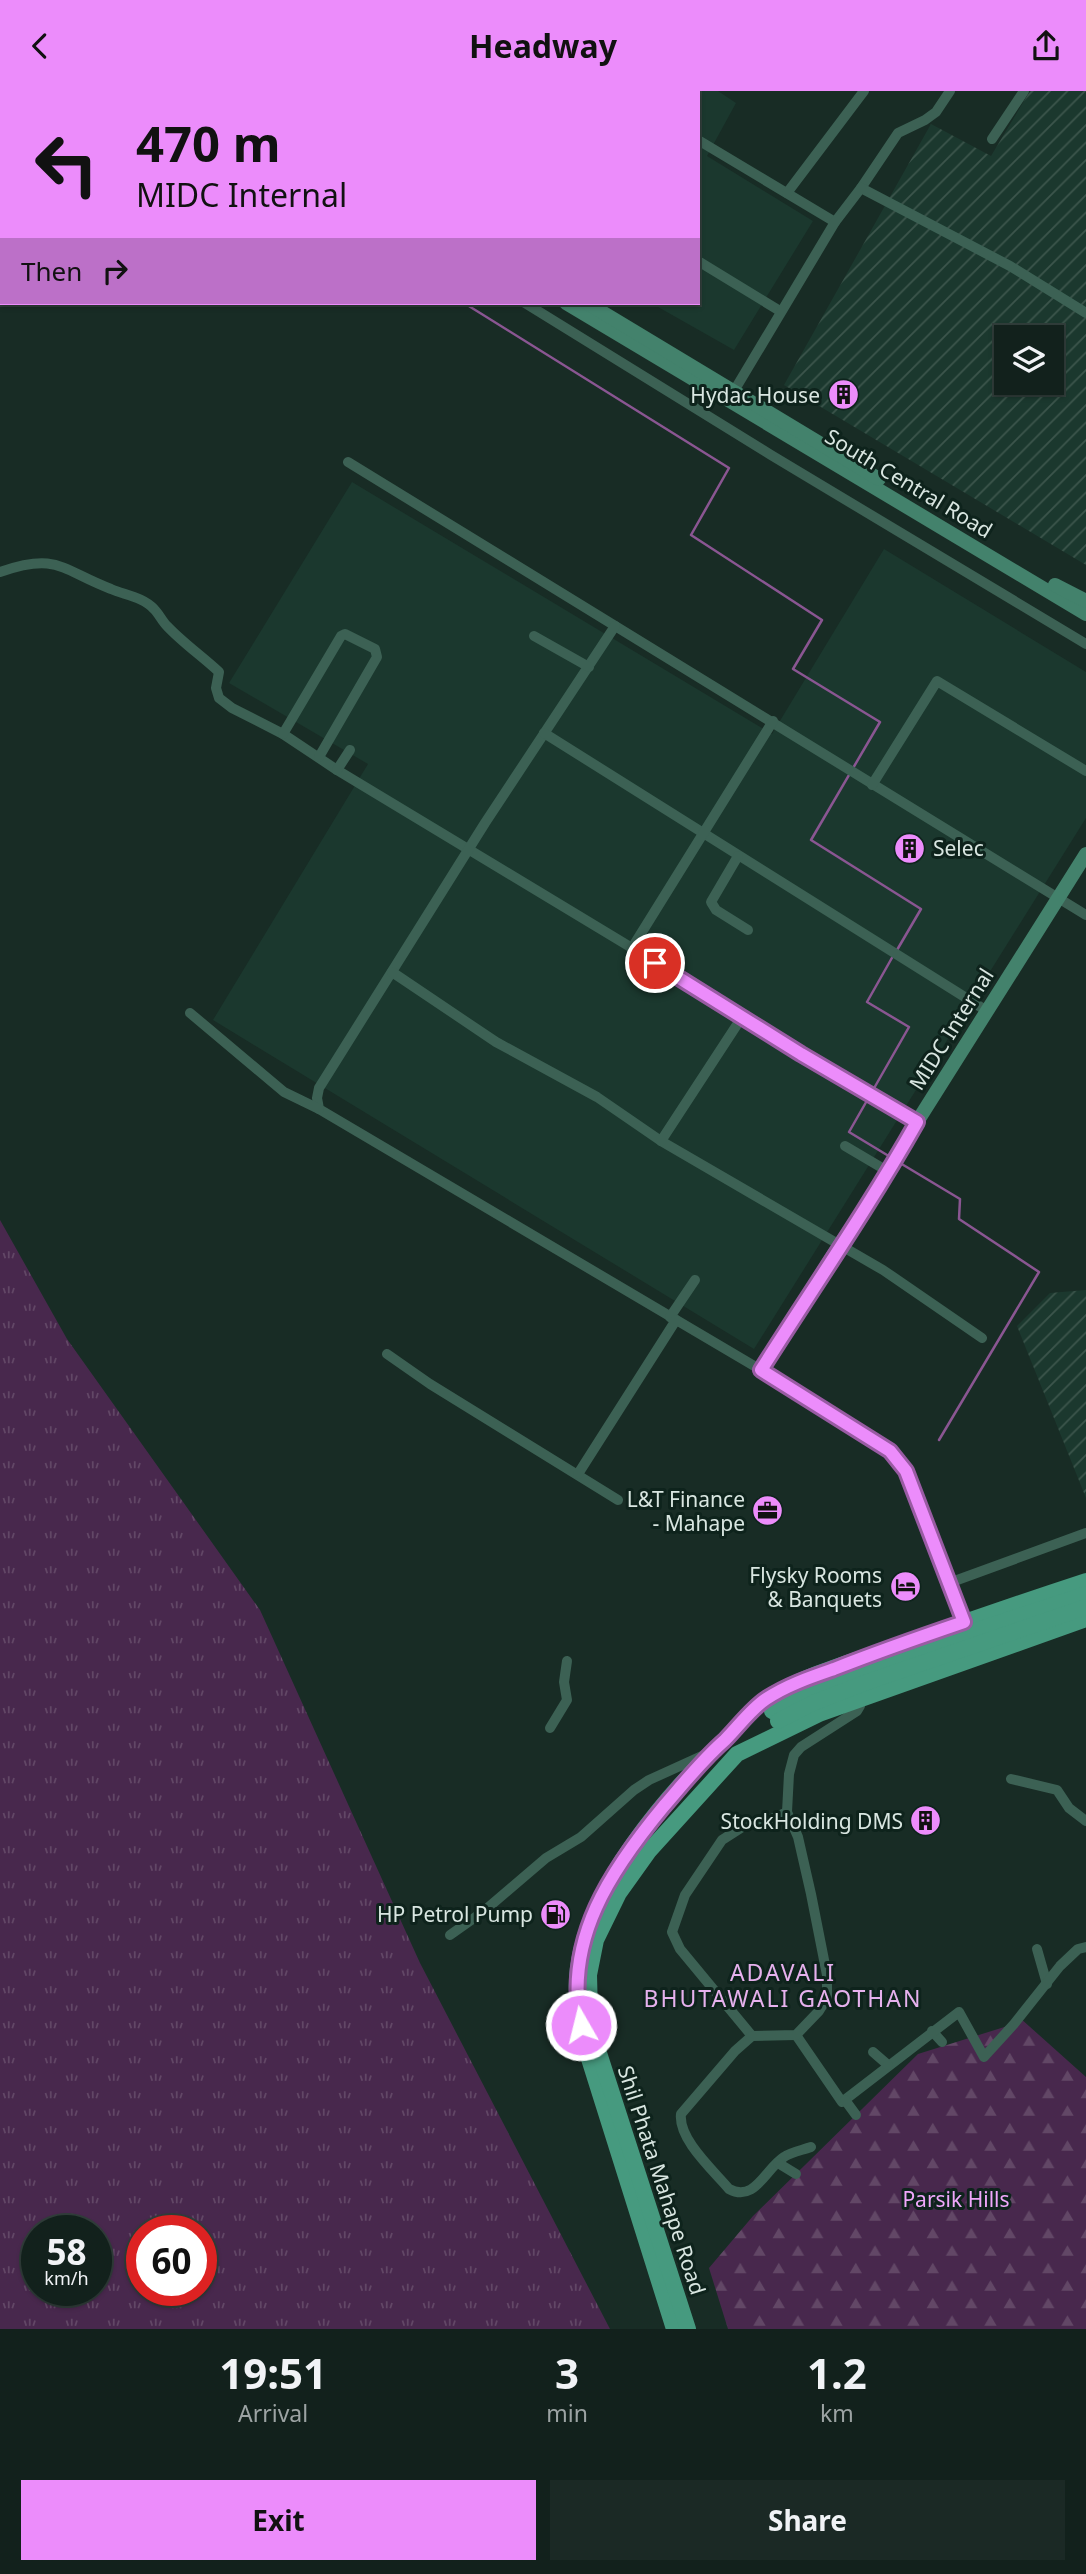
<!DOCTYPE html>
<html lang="en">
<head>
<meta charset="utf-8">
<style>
	:root { --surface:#12211c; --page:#1b2925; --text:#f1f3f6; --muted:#9ca3a3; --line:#313e3b; --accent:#ec8cfb }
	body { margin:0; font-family:"Noto Sans",sans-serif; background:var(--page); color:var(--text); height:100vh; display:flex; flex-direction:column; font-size:26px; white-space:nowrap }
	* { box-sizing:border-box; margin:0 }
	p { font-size:23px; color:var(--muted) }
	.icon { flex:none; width:38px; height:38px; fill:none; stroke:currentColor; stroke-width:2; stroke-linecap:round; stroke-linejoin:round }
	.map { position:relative; height:2238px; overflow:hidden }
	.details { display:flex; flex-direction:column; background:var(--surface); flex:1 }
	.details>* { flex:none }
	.top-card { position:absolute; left:0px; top:0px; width:700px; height:214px; box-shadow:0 2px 5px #0004,0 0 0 2px var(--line); background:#ec8cfb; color:#111; overflow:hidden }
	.controls { position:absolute; left:994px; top:234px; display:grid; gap:14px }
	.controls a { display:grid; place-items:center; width:70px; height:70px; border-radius:0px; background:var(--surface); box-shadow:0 2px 5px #0004,0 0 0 2px var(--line); font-size:35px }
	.speed { position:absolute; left:21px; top:2124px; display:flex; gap:14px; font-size:35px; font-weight:700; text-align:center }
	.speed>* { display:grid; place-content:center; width:91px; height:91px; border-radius:50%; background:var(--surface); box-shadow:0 2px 5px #0004,0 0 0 2px var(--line); line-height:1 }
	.speed small { font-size:18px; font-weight:400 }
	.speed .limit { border:10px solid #d22; background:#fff; color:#111 }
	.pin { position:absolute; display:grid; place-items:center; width:60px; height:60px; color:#fff; margin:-30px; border:4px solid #fff; border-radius:50%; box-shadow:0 2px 7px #0007 }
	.me { position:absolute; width:77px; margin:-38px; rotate:352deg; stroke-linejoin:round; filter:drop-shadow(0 0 5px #0008) }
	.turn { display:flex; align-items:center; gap:24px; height:147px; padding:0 21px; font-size:32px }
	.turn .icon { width:91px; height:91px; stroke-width:2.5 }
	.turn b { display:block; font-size:49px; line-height:60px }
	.then { display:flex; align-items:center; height:66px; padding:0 21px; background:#0003; gap:14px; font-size:26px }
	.eta { display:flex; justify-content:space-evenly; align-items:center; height:119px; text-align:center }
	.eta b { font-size:42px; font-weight:700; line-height:49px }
	.cta { display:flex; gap:14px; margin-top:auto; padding:14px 21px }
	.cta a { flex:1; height:80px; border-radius:0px; background:var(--accent); color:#111; font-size:28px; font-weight:700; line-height:80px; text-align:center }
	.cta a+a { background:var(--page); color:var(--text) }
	header { display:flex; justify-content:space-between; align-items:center; height:91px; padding:0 21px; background:var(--accent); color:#111; font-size:32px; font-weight:700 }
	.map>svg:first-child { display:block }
	.built { fill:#1b382e }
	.industrial { fill:url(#industrial-furrows); fill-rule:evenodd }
	.forest { fill:url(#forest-firs) }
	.park { fill:url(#park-tufts); fill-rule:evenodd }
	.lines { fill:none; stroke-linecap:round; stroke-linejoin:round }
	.stream { stroke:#8a5692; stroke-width:2.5 }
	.street { stroke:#3c6154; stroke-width:10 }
	.secondary { stroke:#43826c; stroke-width:14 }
	.primary { stroke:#469a7f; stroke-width:16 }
	.primary-bridge { stroke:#469a7f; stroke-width:16 }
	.route-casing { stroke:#995ba3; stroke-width:18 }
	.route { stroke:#ec8cfb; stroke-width:12 }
	.labels { text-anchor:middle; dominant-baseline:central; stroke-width:6; stroke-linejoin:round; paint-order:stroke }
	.poi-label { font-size:21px; fill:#d9e6e1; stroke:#0e231c; text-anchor:end }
	.street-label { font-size:21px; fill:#d9e6e1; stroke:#0e231c }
	.park-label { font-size:21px; fill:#f0a7fb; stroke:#0e231c }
	.neighbourhood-label { font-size:23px; letter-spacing:2px; fill:#e6b1ed; stroke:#0e231c }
</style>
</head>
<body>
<header><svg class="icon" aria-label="back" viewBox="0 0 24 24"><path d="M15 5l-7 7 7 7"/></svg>Headway<svg class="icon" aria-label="share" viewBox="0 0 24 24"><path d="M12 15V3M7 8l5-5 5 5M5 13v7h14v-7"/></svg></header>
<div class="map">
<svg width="1086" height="2238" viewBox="0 0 1086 2238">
	<defs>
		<pattern id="industrial-furrows" width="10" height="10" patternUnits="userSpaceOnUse" patternTransform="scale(1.75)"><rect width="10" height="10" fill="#1b382e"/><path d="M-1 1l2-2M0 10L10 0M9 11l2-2" fill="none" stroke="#3c554c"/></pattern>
		<pattern id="forest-firs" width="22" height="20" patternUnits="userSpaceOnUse" patternTransform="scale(1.75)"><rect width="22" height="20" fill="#48284d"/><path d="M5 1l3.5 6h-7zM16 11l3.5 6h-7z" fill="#624766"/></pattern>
		<pattern id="park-tufts" width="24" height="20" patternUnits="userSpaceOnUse" patternTransform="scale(1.75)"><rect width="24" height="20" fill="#48284d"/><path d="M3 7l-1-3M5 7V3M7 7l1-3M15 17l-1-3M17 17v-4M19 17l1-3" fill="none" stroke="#624766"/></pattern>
	</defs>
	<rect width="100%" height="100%" fill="#182c25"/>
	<g class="built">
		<polygon points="279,0 718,0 736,12 707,65 813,130 734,259 651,212 698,212 698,2"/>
		<polygon points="352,391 772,643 884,458 1086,581 1086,727 754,1258 213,929 368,673 229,592"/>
	</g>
	<g class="industrial">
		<path d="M1030 0H1086V474L784 294 931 33 991 65ZM1006 247H1052V292H1006Z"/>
		<polygon points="1086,1199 1086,1407 1017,1235 1050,1202"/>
	</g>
	<polygon class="forest" points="1020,1927 1086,1986 1086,2238 728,2238 709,2177 753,2125 918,1963 1014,1933"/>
	<path class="park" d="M0 1129 67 1248 260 1519 420 1872 610 2238H0ZM37 2140H96V2200H37ZM142 2140H201V2200H142Z"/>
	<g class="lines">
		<g class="stream">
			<polyline points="266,0 268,2"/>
			<polyline points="464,212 729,377 691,444 822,529 793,578 880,631 811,749 921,818 897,859"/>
			<polyline points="892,1067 849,1041 909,936 867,911 893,865"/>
			<polyline points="900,1072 960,1108 959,1128 1039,1181 939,1349"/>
		</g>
		<g class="street">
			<polyline points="411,0 414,2"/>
			<polyline points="618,0 621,2"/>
			<polyline points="992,48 1024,0"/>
			<polyline points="698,49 835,131"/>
			<polyline points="861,97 898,42 925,29 936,21 950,0"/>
			<polyline points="787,102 864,0"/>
			<polyline points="698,170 780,220"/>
			<polyline points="525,212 771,364 1086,553"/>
			<polyline points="731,305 835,131 861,97 1010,175 1086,222"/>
			<polyline points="348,371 1086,824"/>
			<path d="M0 481C58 461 61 479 111 498 125 504 143 506 154 518 159 523 162 530 167 535 183 552 203 566 219 581L216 597 219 607 232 617 283 643 337 679 632 857 801 963 917 1031"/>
			<polyline points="615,535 485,732 319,997 317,1007 319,1018 761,1279"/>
			<polyline points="534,545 589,576"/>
			<polyline points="544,642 987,920"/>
			<polyline points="283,643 341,545 345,543 375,558 377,566 319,666"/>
			<polyline points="337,679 350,659"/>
			<polyline points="872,694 937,590 1086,680"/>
			<polyline points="738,765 711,811 716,819 748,839"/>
			<polyline points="632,857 773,630"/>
			<polyline points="392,881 496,951 597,1006 661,1050 883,1179 982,1247"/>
			<polyline points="190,922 284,1001 319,1018"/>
			<polyline points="661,1050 742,926"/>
			<polyline points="845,1055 889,1081"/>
			<polyline points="670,1226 695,1189"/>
			<polyline points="387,1263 430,1293 618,1409"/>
			<polyline points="578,1383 676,1229"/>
			<polyline points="949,1492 1086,1442"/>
			<polyline points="550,1637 567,1609 564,1591 567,1570"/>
			<polyline points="1011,1688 1057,1699 1069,1717 1086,1730"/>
			<polyline points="450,1844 484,1820 546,1767 581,1746 634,1699 649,1689 704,1664"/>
			<polyline points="1037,1858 1047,1893"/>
			<polyline points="932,1940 942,1951"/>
			<polyline points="796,1944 842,2011 959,1921 984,1966 1014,1933 1060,1875 1078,1858 1086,1856"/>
			<polyline points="752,1945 680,1858 672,1841 685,1804 722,1749 747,1733 760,1733 787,1721"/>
			<polyline points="873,1961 888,1974"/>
			<polyline points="845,2009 856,2024"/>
			<path d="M811 2056C803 2059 791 2061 784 2066 765 2078 755 2112 729 2098 713 2079 678 2048 681 2023L735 1960 752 1945 796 1944 819 1920 827 1907V1884L811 1803 798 1746 787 1721 789 1683 794 1664 801 1656 857 1620 860 1615 859 1606"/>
			<polyline points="778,2072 796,2083"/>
		</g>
		<g class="secondary">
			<polyline points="222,0 224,2"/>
			<polyline points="238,0 240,2"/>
			<polyline points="566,212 1086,523"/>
			<polyline points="587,212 879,388"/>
			<polyline points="1055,494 1086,510"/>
			<polyline points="968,1541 906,1380 890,1360 761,1279 839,1155 889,1081 917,1031 1086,763"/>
		</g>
		<g class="primary">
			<path d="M674 2238 585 1955C580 1929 574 1904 578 1877 588 1795 667 1703 725 1648 739 1635 751 1617 767 1607 803 1585 845 1573 885 1559 952 1535 1019 1512 1086 1490"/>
			<polyline points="688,2238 599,1962 590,1923 589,1884 596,1849 619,1802 649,1760 737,1663 819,1623 1086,1528"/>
		</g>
		<g class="primary-bridge">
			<path d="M772 1620C870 1569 982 1539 1086 1503"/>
			<polyline points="778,1630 813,1612 870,1590 1086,1516"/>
		</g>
	</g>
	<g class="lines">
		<defs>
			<path id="route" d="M581 1934C564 1848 611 1779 664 1715 684 1692 702 1669 725 1649 738 1636 751 1618 766 1608 787 1594 811 1586 834 1578 877 1561 920 1546 964 1531L906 1380 890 1360 761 1279C813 1197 869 1116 917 1031L801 963 655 872"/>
		</defs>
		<use href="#route" class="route-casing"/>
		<use href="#route" class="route"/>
	</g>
	<defs>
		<symbol id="building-disc" viewBox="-11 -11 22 22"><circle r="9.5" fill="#ec8cfb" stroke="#0e231c"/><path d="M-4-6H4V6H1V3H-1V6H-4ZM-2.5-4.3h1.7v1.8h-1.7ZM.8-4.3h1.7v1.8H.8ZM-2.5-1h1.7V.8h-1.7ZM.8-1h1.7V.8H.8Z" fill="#111"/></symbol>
		<symbol id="office-disc" viewBox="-11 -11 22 22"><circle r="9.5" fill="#ec8cfb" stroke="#0e231c"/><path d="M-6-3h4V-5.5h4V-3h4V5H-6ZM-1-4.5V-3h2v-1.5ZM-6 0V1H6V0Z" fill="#111"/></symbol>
		<symbol id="hotel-disc" viewBox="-11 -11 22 22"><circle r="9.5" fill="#ec8cfb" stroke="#0e231c"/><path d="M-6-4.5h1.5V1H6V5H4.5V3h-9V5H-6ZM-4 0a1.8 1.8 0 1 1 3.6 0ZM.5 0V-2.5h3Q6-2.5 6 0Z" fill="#111"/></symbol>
		<symbol id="fuel-disc" viewBox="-11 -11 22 22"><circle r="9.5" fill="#ec8cfb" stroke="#0e231c"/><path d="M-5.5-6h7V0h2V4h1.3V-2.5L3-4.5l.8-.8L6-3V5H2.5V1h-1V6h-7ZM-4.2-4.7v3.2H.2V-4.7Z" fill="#111"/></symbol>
	</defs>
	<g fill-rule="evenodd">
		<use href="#building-disc" x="826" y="286" width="35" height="35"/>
		<use href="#building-disc" x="892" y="740" width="35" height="35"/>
		<use href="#office-disc" x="750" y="1402" width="35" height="35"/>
		<use href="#hotel-disc" x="888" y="1478" width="35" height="35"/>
		<use href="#building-disc" x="908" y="1712" width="35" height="35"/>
		<use href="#fuel-disc" x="538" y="1806" width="35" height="35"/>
	</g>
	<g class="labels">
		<g class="poi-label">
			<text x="820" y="304">Hydac House</text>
			<text x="933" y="757" text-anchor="start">Selec</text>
			<text x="745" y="1408">L&amp;T Finance<tspan x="745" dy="24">- Mahape</tspan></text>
			<text x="882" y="1484">Flysky Rooms<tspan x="882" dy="24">&amp; Banquets</tspan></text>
			<text x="903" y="1730">StockHolding DMS</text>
			<text x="533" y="1823">HP Petrol Pump</text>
		</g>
		<g class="street-label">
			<text transform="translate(909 392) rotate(31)">South Central Road</text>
			<text transform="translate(951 938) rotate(-58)">MIDC Internal</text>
			<text transform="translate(662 2089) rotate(72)">Shil Phata Mahape Road</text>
		</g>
		<g class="park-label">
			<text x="956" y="2108">Parsik Hills</text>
		</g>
		<g class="neighbourhood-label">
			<text x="783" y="1881">ADAVALI<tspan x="783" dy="26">BHUTAWALI GAOTHAN</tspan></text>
		</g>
	</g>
</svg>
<div class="controls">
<a><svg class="icon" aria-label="layers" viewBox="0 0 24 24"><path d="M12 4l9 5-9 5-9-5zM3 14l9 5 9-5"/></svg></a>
</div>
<div class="speed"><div>58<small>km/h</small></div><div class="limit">60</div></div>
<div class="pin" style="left:655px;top:872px;background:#d93025"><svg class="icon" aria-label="arrive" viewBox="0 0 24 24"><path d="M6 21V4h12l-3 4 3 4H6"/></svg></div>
<svg class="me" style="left:581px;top:1934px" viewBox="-20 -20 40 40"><circle r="17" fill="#ec8cfb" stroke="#fff" stroke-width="3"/><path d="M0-11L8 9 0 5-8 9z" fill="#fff"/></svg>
<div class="top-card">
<div class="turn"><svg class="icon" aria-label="left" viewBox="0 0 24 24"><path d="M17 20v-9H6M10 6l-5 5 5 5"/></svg><div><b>470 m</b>MIDC Internal</div></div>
<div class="then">Then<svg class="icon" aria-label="right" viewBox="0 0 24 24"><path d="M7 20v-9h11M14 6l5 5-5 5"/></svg></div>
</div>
</div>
<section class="details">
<div class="eta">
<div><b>19:51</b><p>Arrival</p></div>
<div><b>3</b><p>min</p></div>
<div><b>1.2</b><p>km</p></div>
</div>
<div class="cta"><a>Exit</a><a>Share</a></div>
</section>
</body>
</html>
